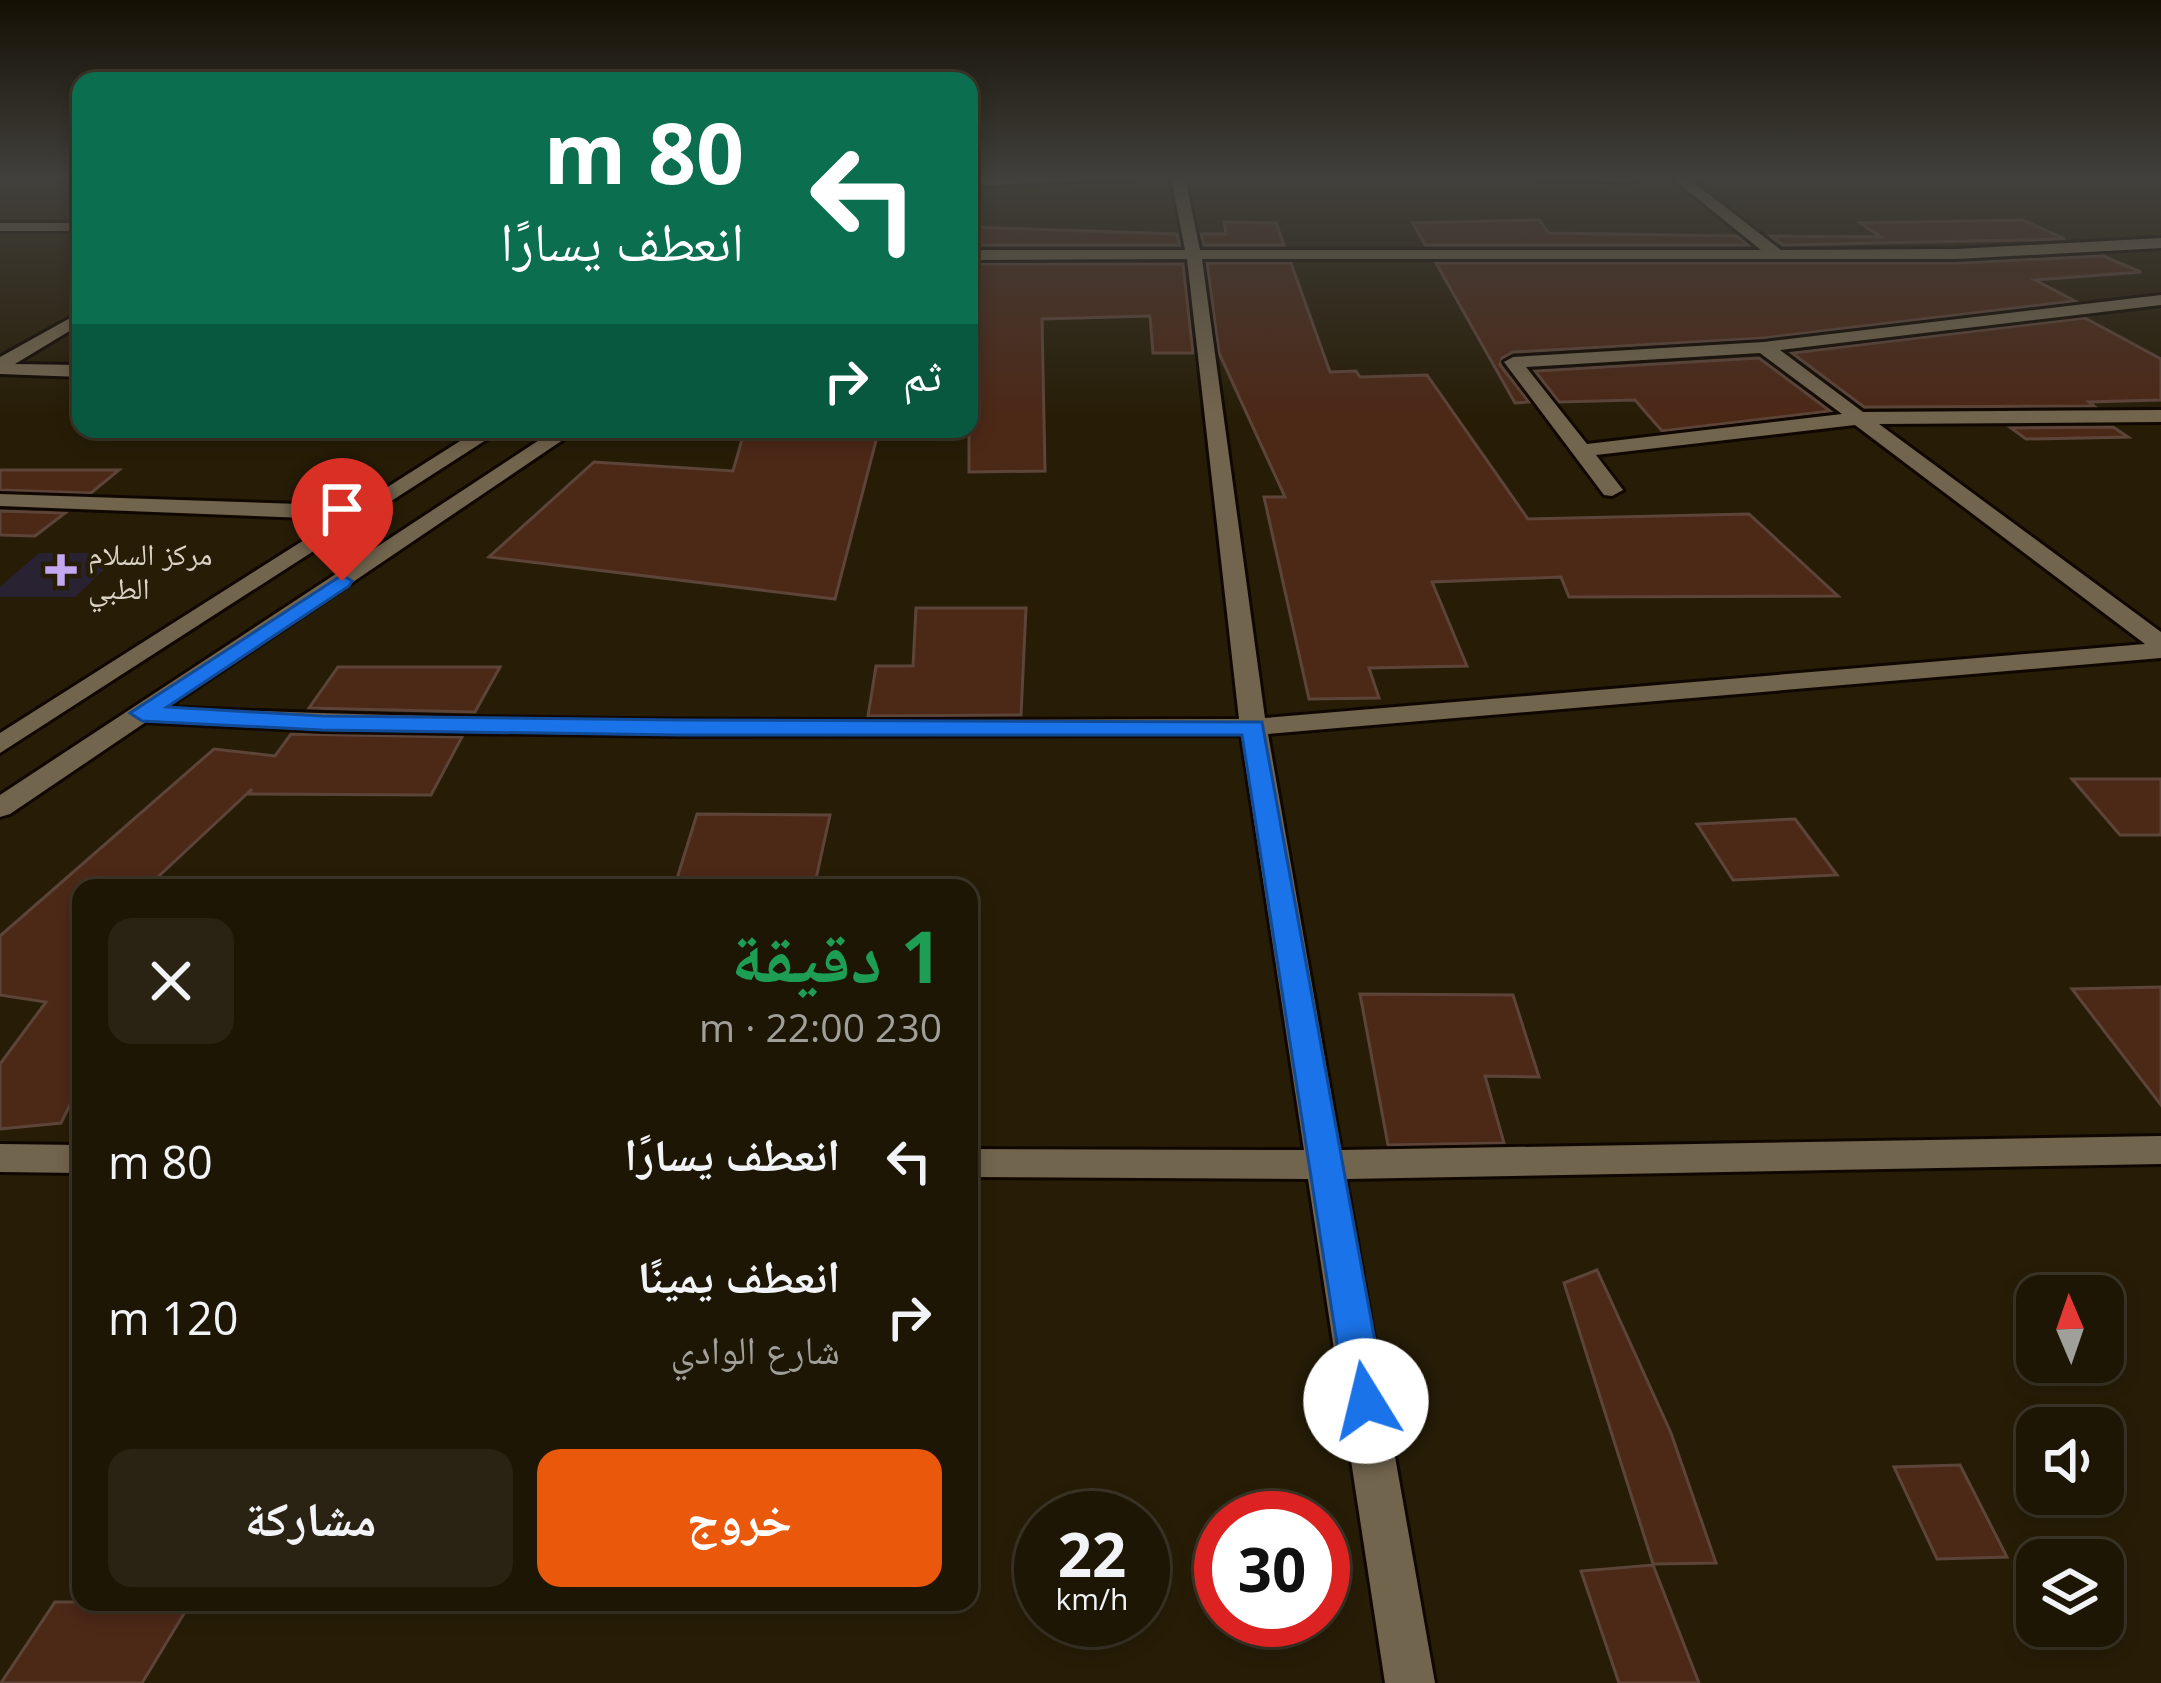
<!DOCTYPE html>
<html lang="ar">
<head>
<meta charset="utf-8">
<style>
	:root { --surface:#1d1605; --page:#2a2313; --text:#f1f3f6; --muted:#a09f9a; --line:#3b3527; --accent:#ea580c }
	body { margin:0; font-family:"Open Sans","Noto Naskh Arabic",sans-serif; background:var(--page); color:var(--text); direction:rtl; height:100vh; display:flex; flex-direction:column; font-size:45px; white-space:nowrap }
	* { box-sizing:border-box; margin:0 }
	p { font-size:39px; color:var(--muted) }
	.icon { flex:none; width:66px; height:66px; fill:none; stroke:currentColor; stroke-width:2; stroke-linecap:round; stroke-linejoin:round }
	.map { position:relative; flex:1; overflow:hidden; direction:ltr }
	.drawer { position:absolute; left:72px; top:879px; width:906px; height:732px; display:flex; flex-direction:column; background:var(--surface); border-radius:24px; box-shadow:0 6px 18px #0003,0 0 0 3px var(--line); direction:rtl }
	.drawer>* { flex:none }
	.guide { position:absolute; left:72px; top:72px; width:906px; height:366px; border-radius:24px; box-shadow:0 6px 18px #0003,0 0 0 3px var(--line); direction:rtl; background:#0b6e4f; color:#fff; overflow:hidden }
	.needle { width:78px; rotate:358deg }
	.tools { position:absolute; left:2016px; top:1275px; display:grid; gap:24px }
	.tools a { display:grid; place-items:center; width:108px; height:108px; border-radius:24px; background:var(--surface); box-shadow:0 6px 18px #0003,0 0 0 3px var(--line); font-size:60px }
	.speed { position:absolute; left:1014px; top:1491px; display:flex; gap:24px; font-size:60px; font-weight:700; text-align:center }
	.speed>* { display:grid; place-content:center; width:156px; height:156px; border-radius:50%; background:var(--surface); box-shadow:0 6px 18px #0003,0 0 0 3px var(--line); line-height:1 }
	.speed small { font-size:30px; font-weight:400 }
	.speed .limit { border:18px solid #d22; background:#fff; color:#111 }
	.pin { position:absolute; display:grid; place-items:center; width:102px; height:102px; color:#fff; margin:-123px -51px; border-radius:50% 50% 50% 0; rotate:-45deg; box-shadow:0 0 12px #0007 }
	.pin .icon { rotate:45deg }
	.me { position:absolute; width:132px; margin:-66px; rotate:351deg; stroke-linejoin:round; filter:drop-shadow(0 0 9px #0008) }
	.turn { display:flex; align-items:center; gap:42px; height:252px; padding:0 36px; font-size:54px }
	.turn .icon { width:156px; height:156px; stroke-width:2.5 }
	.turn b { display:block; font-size:84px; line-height:102px }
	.then { display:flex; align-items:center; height:114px; padding:0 36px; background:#0003; gap:24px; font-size:45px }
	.round { display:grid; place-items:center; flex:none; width:126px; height:126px; border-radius:24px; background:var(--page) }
	.headline { display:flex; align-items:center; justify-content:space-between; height:204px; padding:0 36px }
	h1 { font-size:72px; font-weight:700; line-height:90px; color:#1e9e55 }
	.button { display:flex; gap:24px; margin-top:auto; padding:24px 36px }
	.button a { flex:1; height:138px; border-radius:24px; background:var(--accent); color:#fff; font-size:48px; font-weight:700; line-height:138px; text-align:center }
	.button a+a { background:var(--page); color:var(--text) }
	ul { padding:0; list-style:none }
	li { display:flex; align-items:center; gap:36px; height:156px; padding:0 36px }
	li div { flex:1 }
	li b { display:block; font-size:45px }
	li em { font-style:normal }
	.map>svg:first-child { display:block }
	.medical { fill:#292232 }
	.building { fill:#4c2817; stroke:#5d4439; stroke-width:3 }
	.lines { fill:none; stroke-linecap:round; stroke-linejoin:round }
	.minor-casing { stroke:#100700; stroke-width:6 }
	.secondary-casing { stroke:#100700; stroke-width:6 }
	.minor { fill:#72654e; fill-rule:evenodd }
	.secondary { fill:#72654e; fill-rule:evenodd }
	.route { fill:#1a73e8; stroke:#114b97; stroke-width:3 }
	.poi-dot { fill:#c4a7f1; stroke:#271d07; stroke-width:4.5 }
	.labels { text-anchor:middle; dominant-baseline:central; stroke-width:9; stroke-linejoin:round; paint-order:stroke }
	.far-poi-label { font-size:30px; fill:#dad3c6; stroke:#271d07; text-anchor:start }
</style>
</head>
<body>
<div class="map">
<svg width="2161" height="1683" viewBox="0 0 2161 1683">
	<rect width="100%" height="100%" fill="#271d07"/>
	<polygon class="medical" points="39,553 121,553 75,597 0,597 0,587"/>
	<g class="building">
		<polygon points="1539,220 1549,233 1737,236 1748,245 1425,245 1413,223"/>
		<polygon points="2023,220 2065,239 1783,245 1770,236 1881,237 1860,223"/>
		<polygon points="1224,222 1276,223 1284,245 1204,245 1201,234 1226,234"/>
		<polygon points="969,227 1177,234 1180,245 969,245"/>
		<polygon points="2103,256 2141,272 2035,280 2075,301 1764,338 1513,352 1502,358 1500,365 1529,402 1515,403 1436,263 1956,263"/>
		<polygon points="1207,263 1291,263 1330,372 1356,371 1360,377 1427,375 1528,519 1749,514 1838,596 1569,597 1561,577 1432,582 1467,666 1369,668 1379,698 1309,699 1264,497 1285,497 1219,353"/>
		<polygon points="969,264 1183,264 1193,353 1153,353 1150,316 1042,319 1045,471 969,472"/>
		<polygon points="2085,318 2161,359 2161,400 2089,402 2094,406 1864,407 1792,353"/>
		<polygon points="1759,358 1830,411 1662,431 1635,400 1559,402 1535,371"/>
		<polygon points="2113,427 2128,437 2026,439 2011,428"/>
		<polygon points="745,429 879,429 835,599 489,557 594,462 733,471"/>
		<polygon points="0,470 119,470 91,493 0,490"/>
		<polygon points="0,511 65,513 35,536 0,535"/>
		<polygon points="916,608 1026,608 1021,715 868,716 876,666 913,666"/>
		<polygon points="338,667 500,667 475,712 309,708"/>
		<polygon points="291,734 462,737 431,795 248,794 252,789 146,888 81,888 81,1082 61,1123 0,1129 0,1064 46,1002 0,995 0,936 214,749 275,756"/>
		<polygon points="2072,779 2161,779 2161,835 2120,835"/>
		<polygon points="697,814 830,815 814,888 674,888"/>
		<polygon points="1795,819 1837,875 1733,880 1697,824"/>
		<polygon points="2161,987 2161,1105 2072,989"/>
		<polygon points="1360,994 1513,995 1539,1077 1485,1076 1504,1143 1388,1145"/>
		<polygon points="1597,1270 1671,1433 1716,1563 1653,1564 1564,1283"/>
		<polygon points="1960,1465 2007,1557 1937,1559 1894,1467"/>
		<polygon points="1653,1565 1699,1683 1619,1683 1581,1571"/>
		<polygon points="55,1602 191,1602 142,1683 1,1683"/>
	</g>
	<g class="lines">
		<defs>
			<g id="minor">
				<polygon points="969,178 1137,178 969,186"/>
				<path d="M1171 178H1185L1200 250H1761L1672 178H1688L1781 250 1956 249 2161 238V248L1956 259H1202L1265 718 2145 644 1855 425 1596 455 1623 490 1612 496 1604 495 1504 362 1513 357 1764 342 2161 295V305L1780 350 1863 412 2161 410V422L1879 424 2161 632V658L1268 734 1341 1150 2161 1136V1164L1346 1179 1435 1683H1385L1308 1179 969 1177V1149L1304 1150 1241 735 680 736 322 731 142 722 129 714 142 706C507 724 873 720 1239 719L1187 259 969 260V250H1185ZM1760 353 1842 414 1587 444 1526 367Z"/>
				<polygon points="1533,178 1637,178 1630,182"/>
				<rect x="0" y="223" width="81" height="8"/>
				<polygon points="81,312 81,324 15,364 81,365 81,377 0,374 0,357"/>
				<polygon points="0,494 359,506 370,513 359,520 0,506"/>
				<polygon points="0,1144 81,1145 81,1173 0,1172"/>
			</g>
			<g id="secondary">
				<polygon points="479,429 503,429 0,753 0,733"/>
				<polygon points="556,429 579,429 10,814 0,817 0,795"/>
			</g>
		</defs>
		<use href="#minor" class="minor-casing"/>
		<use href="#secondary" class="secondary-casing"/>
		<use href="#minor" class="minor"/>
		<use href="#secondary" class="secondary"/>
	</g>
	<linearGradient id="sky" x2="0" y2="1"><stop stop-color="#151004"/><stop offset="0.43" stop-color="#41403c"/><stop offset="1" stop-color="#41403c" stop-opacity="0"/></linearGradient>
	<rect width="2161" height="414" fill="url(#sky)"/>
	<polygon class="route" points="342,575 352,581 349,586 167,707 322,716 680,720 1262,722 1386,1401 1380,1413 1366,1418 1351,1413 1346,1401 1242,735 680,735 322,730 142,721 130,713"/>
	<path class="poi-dot" d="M55 552h12v12h12v12h-12v12h-12v-12h-12v-12h12z"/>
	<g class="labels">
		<g class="far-poi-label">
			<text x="88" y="553">مركز السلام<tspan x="88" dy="34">الطبي</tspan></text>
		</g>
	</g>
</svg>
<div class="tools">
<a><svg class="needle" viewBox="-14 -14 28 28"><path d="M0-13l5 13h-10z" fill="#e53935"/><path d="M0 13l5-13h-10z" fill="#a09f9a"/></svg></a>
<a><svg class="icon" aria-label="sound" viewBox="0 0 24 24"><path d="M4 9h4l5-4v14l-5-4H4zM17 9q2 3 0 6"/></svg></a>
<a><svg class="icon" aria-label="layers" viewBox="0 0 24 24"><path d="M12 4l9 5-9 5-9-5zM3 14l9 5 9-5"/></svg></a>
</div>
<div class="speed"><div>22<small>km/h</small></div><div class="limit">30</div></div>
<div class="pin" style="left:342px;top:581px;background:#d93025"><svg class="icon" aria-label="arrive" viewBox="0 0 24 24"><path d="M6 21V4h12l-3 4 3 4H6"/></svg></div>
<svg class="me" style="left:1366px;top:1401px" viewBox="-20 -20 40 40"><circle r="19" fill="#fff"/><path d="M0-13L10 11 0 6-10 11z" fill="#1a73e8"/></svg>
<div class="guide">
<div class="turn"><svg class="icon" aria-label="left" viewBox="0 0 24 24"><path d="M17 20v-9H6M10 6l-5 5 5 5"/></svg><div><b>80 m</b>انعطف يسارًا</div></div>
<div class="then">ثم<svg class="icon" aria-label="right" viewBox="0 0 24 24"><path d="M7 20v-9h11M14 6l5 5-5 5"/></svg></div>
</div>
<section class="drawer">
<div class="headline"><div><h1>1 دقيقة</h1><p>230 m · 22:00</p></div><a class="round"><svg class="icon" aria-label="close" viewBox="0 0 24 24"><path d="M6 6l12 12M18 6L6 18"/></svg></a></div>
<ul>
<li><svg class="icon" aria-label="left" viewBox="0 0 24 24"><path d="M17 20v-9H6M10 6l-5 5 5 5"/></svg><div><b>انعطف يسارًا</b></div><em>80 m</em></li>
<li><svg class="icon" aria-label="right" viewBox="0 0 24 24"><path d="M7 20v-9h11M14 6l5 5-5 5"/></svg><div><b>انعطف يمينًا</b><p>شارع الوادي</p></div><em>120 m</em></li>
</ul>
<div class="button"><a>خروج</a><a>مشاركة</a></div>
</section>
</div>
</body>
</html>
